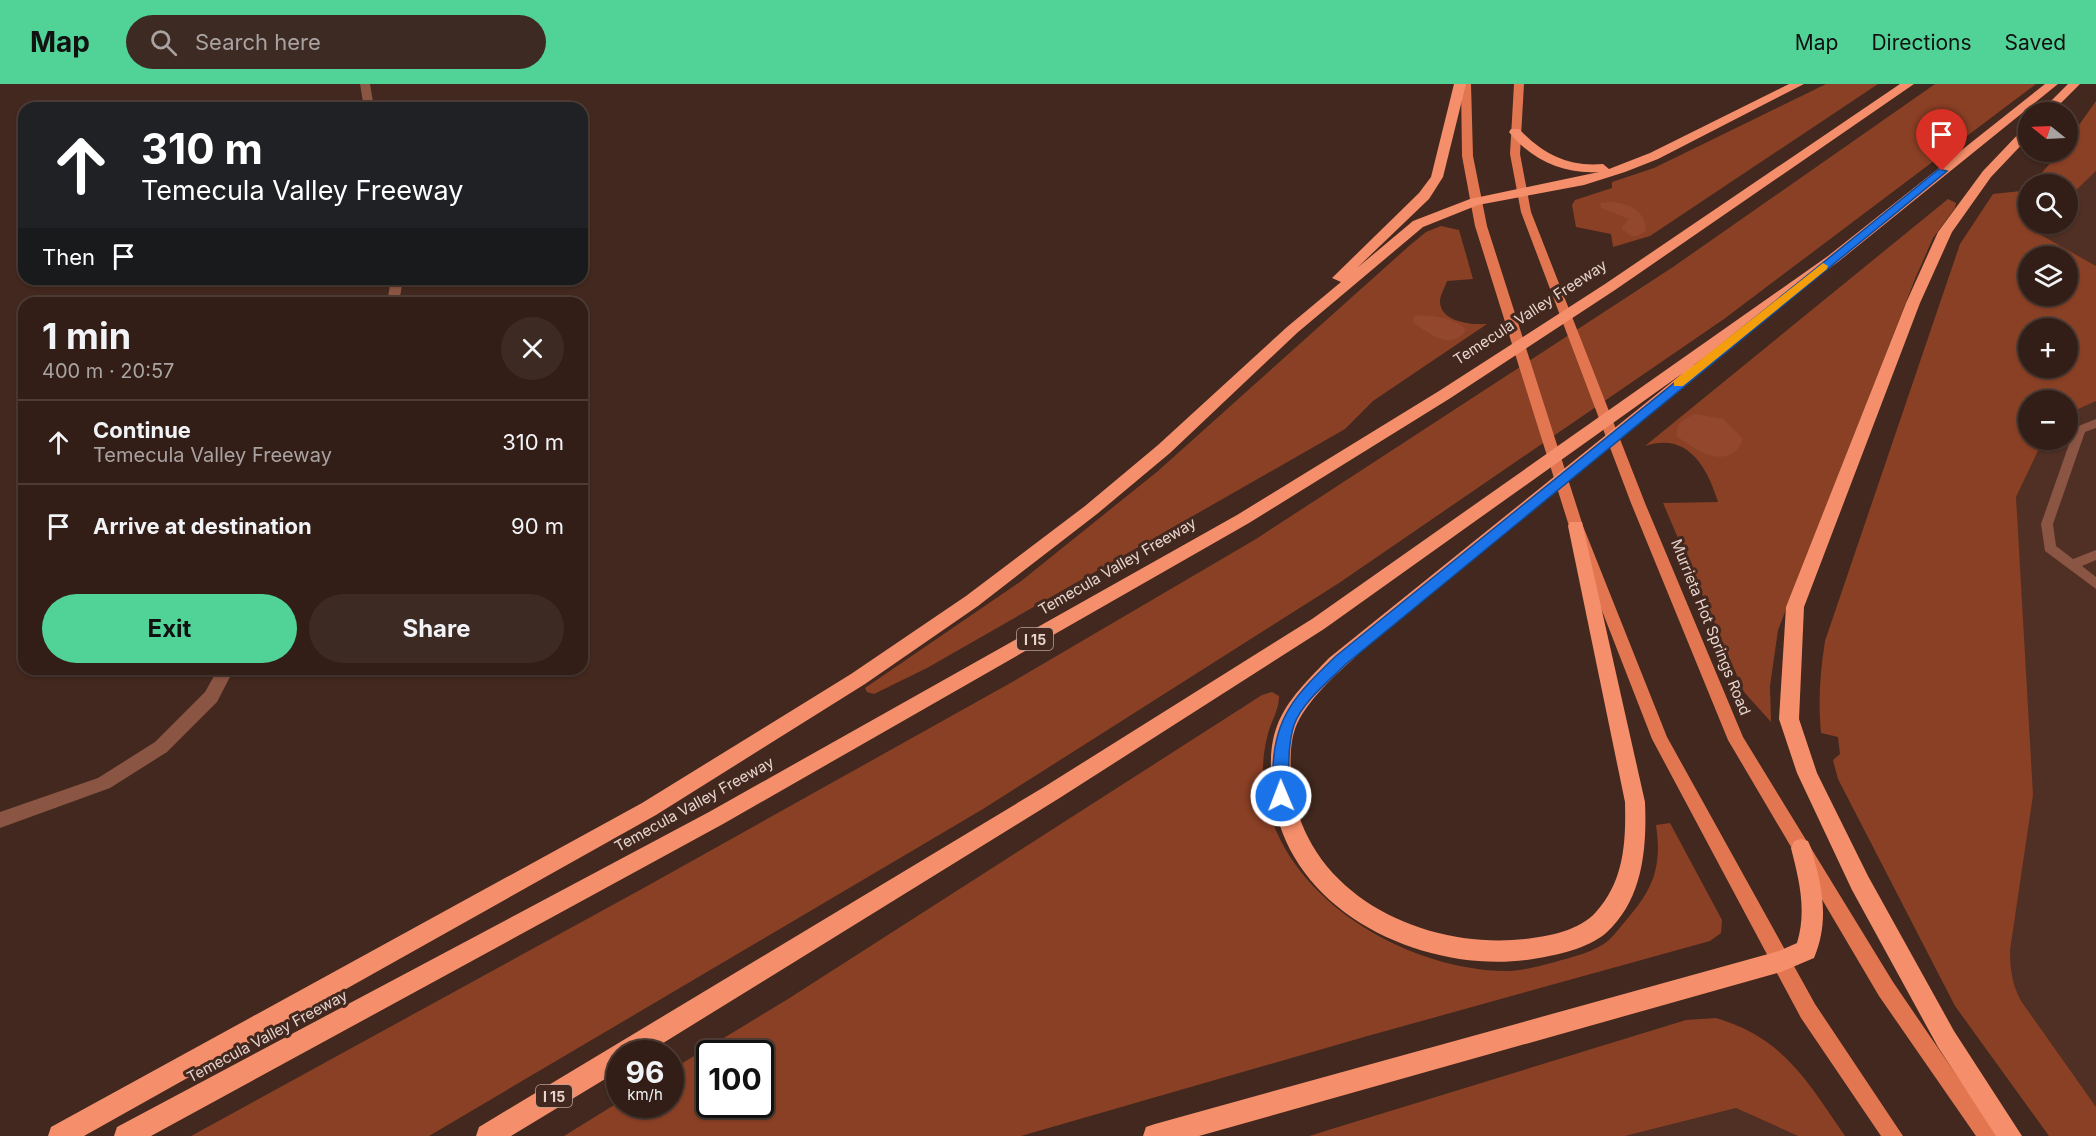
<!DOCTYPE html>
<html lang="en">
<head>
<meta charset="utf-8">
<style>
	:root { --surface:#321e16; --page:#3d2b23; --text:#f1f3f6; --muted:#a8a2a1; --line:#4d3c35; --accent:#51d397 }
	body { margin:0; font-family:Inter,sans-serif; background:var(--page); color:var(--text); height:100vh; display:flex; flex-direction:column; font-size:22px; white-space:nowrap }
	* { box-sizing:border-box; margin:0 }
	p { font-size:20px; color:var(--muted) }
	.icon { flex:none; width:33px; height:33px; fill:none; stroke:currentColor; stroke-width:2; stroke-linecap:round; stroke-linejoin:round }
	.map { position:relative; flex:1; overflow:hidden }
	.drawer { position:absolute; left:18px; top:213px; width:570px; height:378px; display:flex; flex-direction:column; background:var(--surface); border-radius:18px; box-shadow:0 2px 4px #0004,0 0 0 2px var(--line) }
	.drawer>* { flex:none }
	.top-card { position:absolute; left:18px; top:18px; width:570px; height:183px; border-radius:18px; box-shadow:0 2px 4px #0004,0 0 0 2px var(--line); background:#202124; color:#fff; overflow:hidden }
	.needle { width:39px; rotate:288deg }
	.buttons { position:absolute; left:2018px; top:18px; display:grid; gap:12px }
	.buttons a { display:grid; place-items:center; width:60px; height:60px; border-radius:50%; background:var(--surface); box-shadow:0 2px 4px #0004,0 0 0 2px var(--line); font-size:30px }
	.speed { position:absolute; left:606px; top:956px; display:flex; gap:12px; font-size:30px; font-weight:700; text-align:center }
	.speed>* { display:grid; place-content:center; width:78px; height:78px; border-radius:50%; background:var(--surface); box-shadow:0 2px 4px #0004,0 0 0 2px var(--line); line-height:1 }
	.speed small { font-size:15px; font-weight:400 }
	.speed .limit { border:3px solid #111; border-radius:9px; background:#fff; color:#111 }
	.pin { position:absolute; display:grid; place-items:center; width:51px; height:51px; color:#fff; margin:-62px -26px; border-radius:50% 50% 50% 0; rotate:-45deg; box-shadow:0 0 6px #0007 }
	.pin .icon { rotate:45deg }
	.me { position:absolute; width:66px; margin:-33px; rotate:359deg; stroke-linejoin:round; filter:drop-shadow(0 0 4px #0008) }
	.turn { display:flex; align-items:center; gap:21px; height:126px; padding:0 24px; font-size:27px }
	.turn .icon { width:78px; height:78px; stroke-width:2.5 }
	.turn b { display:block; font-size:42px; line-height:51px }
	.then { display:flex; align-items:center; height:57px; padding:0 24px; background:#0003; gap:12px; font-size:22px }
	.round { display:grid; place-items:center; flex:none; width:63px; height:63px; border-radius:32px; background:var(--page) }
	.overview { display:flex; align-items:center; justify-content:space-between; height:102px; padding:0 24px }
	h1 { font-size:36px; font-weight:700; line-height:45px }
	.action { display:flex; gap:12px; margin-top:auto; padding:12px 24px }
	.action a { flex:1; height:69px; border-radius:36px; background:var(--accent); color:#111; font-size:24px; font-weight:700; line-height:69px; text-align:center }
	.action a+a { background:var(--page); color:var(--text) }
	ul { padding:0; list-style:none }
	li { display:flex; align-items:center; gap:18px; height:84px; padding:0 24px; border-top:2px solid var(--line) }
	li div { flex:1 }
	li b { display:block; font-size:22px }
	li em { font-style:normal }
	header { display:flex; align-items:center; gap:36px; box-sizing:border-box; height:84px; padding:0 30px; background:var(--accent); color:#111 }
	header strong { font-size:28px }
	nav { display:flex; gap:33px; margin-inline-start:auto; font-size:21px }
	.search { width:420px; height:54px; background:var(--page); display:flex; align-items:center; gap:15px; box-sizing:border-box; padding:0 21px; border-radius:33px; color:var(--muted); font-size:22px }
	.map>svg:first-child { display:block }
	.built { fill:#502f24; fill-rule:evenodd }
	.green { fill:#8a4025; fill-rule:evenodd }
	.forest { fill:#93482d }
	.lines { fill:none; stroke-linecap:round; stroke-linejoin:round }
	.service { fill:#8a5543; fill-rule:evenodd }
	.minor { fill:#8a5543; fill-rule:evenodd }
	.primary { fill:#e27651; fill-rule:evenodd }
	.motorway { fill:#f58e6a; fill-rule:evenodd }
	.route { fill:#1a73e8; stroke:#114b97; stroke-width:1.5 }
	.slow { fill:#f59e0b }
	.labels { text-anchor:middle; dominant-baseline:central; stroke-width:6; stroke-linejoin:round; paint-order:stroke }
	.shield { fill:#42281e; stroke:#b6a19a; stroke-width:1.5 }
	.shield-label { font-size:14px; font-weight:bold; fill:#e8d5cf }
	.street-label { font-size:15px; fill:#e8d5cf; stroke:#42281e }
</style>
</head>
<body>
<header>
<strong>Map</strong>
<div class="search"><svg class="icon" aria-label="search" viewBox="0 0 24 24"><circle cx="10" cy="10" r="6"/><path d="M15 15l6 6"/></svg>Search here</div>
<nav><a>Map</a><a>Directions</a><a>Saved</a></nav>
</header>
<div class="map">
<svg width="2096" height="1052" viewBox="0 0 2096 1052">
	<rect width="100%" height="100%" fill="#42281e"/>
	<g class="built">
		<polygon points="2096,87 2096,182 2034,147 2042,140 2067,140 2067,115"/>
		<path d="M2096 282V1052L1959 847 1993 322ZM2028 316H2067V356H2028Z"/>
		<polygon points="1736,1024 1798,1052 1625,1052"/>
	</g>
	<g class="green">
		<polygon points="1826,0 1878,0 1650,152 1613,163 1611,150 1576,143 1572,121 1575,116 1612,104 1612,98 1654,84"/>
		<polygon points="1935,0 2036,0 1724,235 1339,499 983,725 429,1052 191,1052 640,806 1014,597 1256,455 1673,183"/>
		<polygon points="2096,17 2096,87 2067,115 2067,100 2032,100 2060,68 2067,68 2067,58"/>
		<path d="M2028 103V140H2042L2034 147 2096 182V317L2067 330V316H2028V356H2043L2016 413 2033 711 2010 866C2010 885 2012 900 2021 917L2096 1023V1052H2049L1955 922 1838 695 1833 676 1840 670 1838 653 1821 649C1818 617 1820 589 1825 557L1960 160 1993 110 2021 107ZM2067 172V212H2028V172ZM2028 244H2067V284H2028Z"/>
		<path d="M1948 115 1956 119 1955 124 1933 154 1915 195 1778 546 1770 602 1771 638 1744 608 1663 419 1718 418C1707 383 1688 348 1645 362Z"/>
		<path d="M1441 142 1459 146 1473 195 1447 197C1445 203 1441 210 1440 216 1439 238 1471 241 1487 240L1373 317 1345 345 927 584 874 610 867 608 865 604 1020 498 1158 387 1409 162 1426 148Z"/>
		<path d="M1272 608 1279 612C1279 625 1273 634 1269 646 1263 666 1261 689 1265 709 1282 814 1406 886 1506 887 1522 887 1539 882 1555 878 1572 873 1595 868 1609 856 1615 850 1621 842 1627 835 1654 804 1662 782 1656 741L1670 739 1722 836 1721 849 1710 857 1364 953 1021 1052H564L619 1018 620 1020H670L671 986 788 915 1262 611ZM710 969H760V1020H710Z"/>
		<path d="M1716 934C1784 954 1807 997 1845 1052H1798L1736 1024 1625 1052H1309L1686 936Z"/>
	</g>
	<g class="forest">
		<path d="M1610 118C1628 119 1646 126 1646 147L1637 152H1631L1621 144 1629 135 1601 124 1600 119Z"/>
		<path d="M1414 232C1428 230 1457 234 1466 246 1451 268 1428 249 1413 238Z"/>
		<path d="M1695 330 1723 335 1743 355C1730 388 1697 368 1677 352 1675 339 1684 335 1695 330Z"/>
	</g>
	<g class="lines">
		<polygon class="service" points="2096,335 2096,344 2085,348 2053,440 2056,462 2073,475 2096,466 2096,476 2082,482 2096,493 2096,505 2045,467 2041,440 2074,346 2076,343"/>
		<g class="minor">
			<polygon points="360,0 370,0 374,24 364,24"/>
			<polygon points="391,195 403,195 399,219 387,219"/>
			<polygon points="218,585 234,585 217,618 167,668 110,704 0,744 0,728 98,694 155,658 205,608"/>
		</g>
		<g class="primary">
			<polygon points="1461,0 1471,0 1473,72 1487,142 1583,442 1667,653 1815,920 1903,1052 1881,1052 1801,934 1652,655 1569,442 1475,142 1462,72"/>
			<polygon points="1514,0 1524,0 1520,70 1531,128 1645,419 1743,653 1893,898 1998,1052 1976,1052 1879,912 1728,656 1631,419 1521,128 1510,70"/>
		</g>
		<g class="motorway">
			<path d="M1454 0H1466L1443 93 1429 115 1357 184 1413 137 1470 115 1599 88C1564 91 1530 75 1509 48L1511 45H1519C1543 70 1568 83 1603 80L1609 85 1650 69 1789 0H1804L1658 75 1625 88 1584 101 1478 121 1423 143 1297 249 1170 369 1097 430 978 522 865 600 656 731 84 1052H48L51 1043 642 719 851 590 966 512 1085 422 1158 361 1287 243 1341 198 1332 194 1419 109 1431 93Z"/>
			<polygon points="1900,0 1914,0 1615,206 1449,315 1249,439 723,740 151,1052 114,1052 117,1043 709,728 1237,431 1439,307 1605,200"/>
			<path d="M2045 0H2058L1838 178 1694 281 1702 282 1705 285 1363 566C1340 587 1311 611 1297 640 1289 657 1290 684 1292 702 1307 812 1424 866 1525 855 1549 852 1579 847 1596 828 1624 797 1626 759 1625 718L1568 442 1570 438H1582L1645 718C1647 764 1643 816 1606 849 1587 865 1557 871 1533 875 1426 892 1287 829 1273 710 1270 688 1269 663 1277 642 1287 615 1310 594 1329 574L1683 289 1324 545 1058 715 647 969H620V986L511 1052H476L479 1043 1044 703 1312 535 1828 172Z"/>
			<polygon points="2068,0 2080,0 2052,28 2040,28"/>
			<polygon points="2028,43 2028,54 1991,93 1952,148 1920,219 1804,523 1799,635 1817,689 1868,792 1954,947 2022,1052 1996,1052 1938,963 1852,806 1797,689 1779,635 1786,523 1906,219 1938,148 1983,87 2024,44"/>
			<path d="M1801 755 1808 757 1811 764C1822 802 1830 836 1814 874L1781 888 1199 1052H1143L1146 1043 1155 1040 1779 867 1797 859C1807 826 1799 796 1791 764L1794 757Z"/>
		</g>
	</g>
	<path class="route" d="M1939 85 1947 87 1346 580C1329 597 1302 618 1294 641 1287 663 1289 689 1289 712L1287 716H1276C1272 708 1273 698 1273 688 1273 632 1298 609 1336 572Z"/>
	<polygon class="slow" points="1823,179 1828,182 1827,185 1683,302 1674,302 1674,297"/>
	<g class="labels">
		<g class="shield">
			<rect x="1017" y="544" width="36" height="22" rx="4.5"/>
			<rect x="536" y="1001" width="36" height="22" rx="4.5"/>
		</g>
		<g class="shield-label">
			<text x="1035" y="555">I 15</text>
			<text x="554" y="1012">I 15</text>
		</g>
		<g class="street-label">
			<text transform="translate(1530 228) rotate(-33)">Temecula Valley Freeway</text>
			<text transform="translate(1117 482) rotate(-30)">Temecula Valley Freeway</text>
			<text transform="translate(1711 543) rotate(68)">Murrieta Hot Springs Road</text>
			<text transform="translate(694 720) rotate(-29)">Temecula Valley Freeway</text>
			<text transform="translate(267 952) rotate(-28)">Temecula Valley Freeway</text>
		</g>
	</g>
</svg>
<div class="buttons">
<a><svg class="needle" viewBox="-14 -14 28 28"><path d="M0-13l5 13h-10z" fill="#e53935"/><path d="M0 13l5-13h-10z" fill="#a8a2a1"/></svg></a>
<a><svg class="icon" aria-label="search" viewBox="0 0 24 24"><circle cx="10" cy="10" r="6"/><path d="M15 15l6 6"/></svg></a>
<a><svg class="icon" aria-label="layers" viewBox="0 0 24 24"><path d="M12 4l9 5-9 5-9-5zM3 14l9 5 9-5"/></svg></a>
<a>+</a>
<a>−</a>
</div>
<div class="speed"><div>96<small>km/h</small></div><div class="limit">100</div></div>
<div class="pin" style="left:1942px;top:87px;background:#d93025"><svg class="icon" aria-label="arrive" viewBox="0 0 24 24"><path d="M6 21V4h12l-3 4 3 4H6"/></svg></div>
<svg class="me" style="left:1281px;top:712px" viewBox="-20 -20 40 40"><circle r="17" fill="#1a73e8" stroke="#fff" stroke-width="3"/><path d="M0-11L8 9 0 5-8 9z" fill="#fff"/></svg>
<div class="top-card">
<div class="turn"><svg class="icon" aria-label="ahead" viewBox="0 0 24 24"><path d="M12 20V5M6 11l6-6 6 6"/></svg><div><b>310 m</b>Temecula Valley Freeway</div></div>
<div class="then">Then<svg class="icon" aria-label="arrive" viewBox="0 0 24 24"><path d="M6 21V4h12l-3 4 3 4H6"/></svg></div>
</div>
<section class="drawer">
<div class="overview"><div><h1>1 min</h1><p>400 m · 20:57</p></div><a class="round"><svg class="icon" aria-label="close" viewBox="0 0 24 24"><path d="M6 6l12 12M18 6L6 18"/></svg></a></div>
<ul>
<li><svg class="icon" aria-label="ahead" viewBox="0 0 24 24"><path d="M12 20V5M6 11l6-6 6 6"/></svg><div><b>Continue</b><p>Temecula Valley Freeway</p></div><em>310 m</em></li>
<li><svg class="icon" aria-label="arrive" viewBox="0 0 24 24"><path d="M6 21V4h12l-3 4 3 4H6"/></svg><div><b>Arrive at destination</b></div><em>90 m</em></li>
</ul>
<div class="action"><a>Exit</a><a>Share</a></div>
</section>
</div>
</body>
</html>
